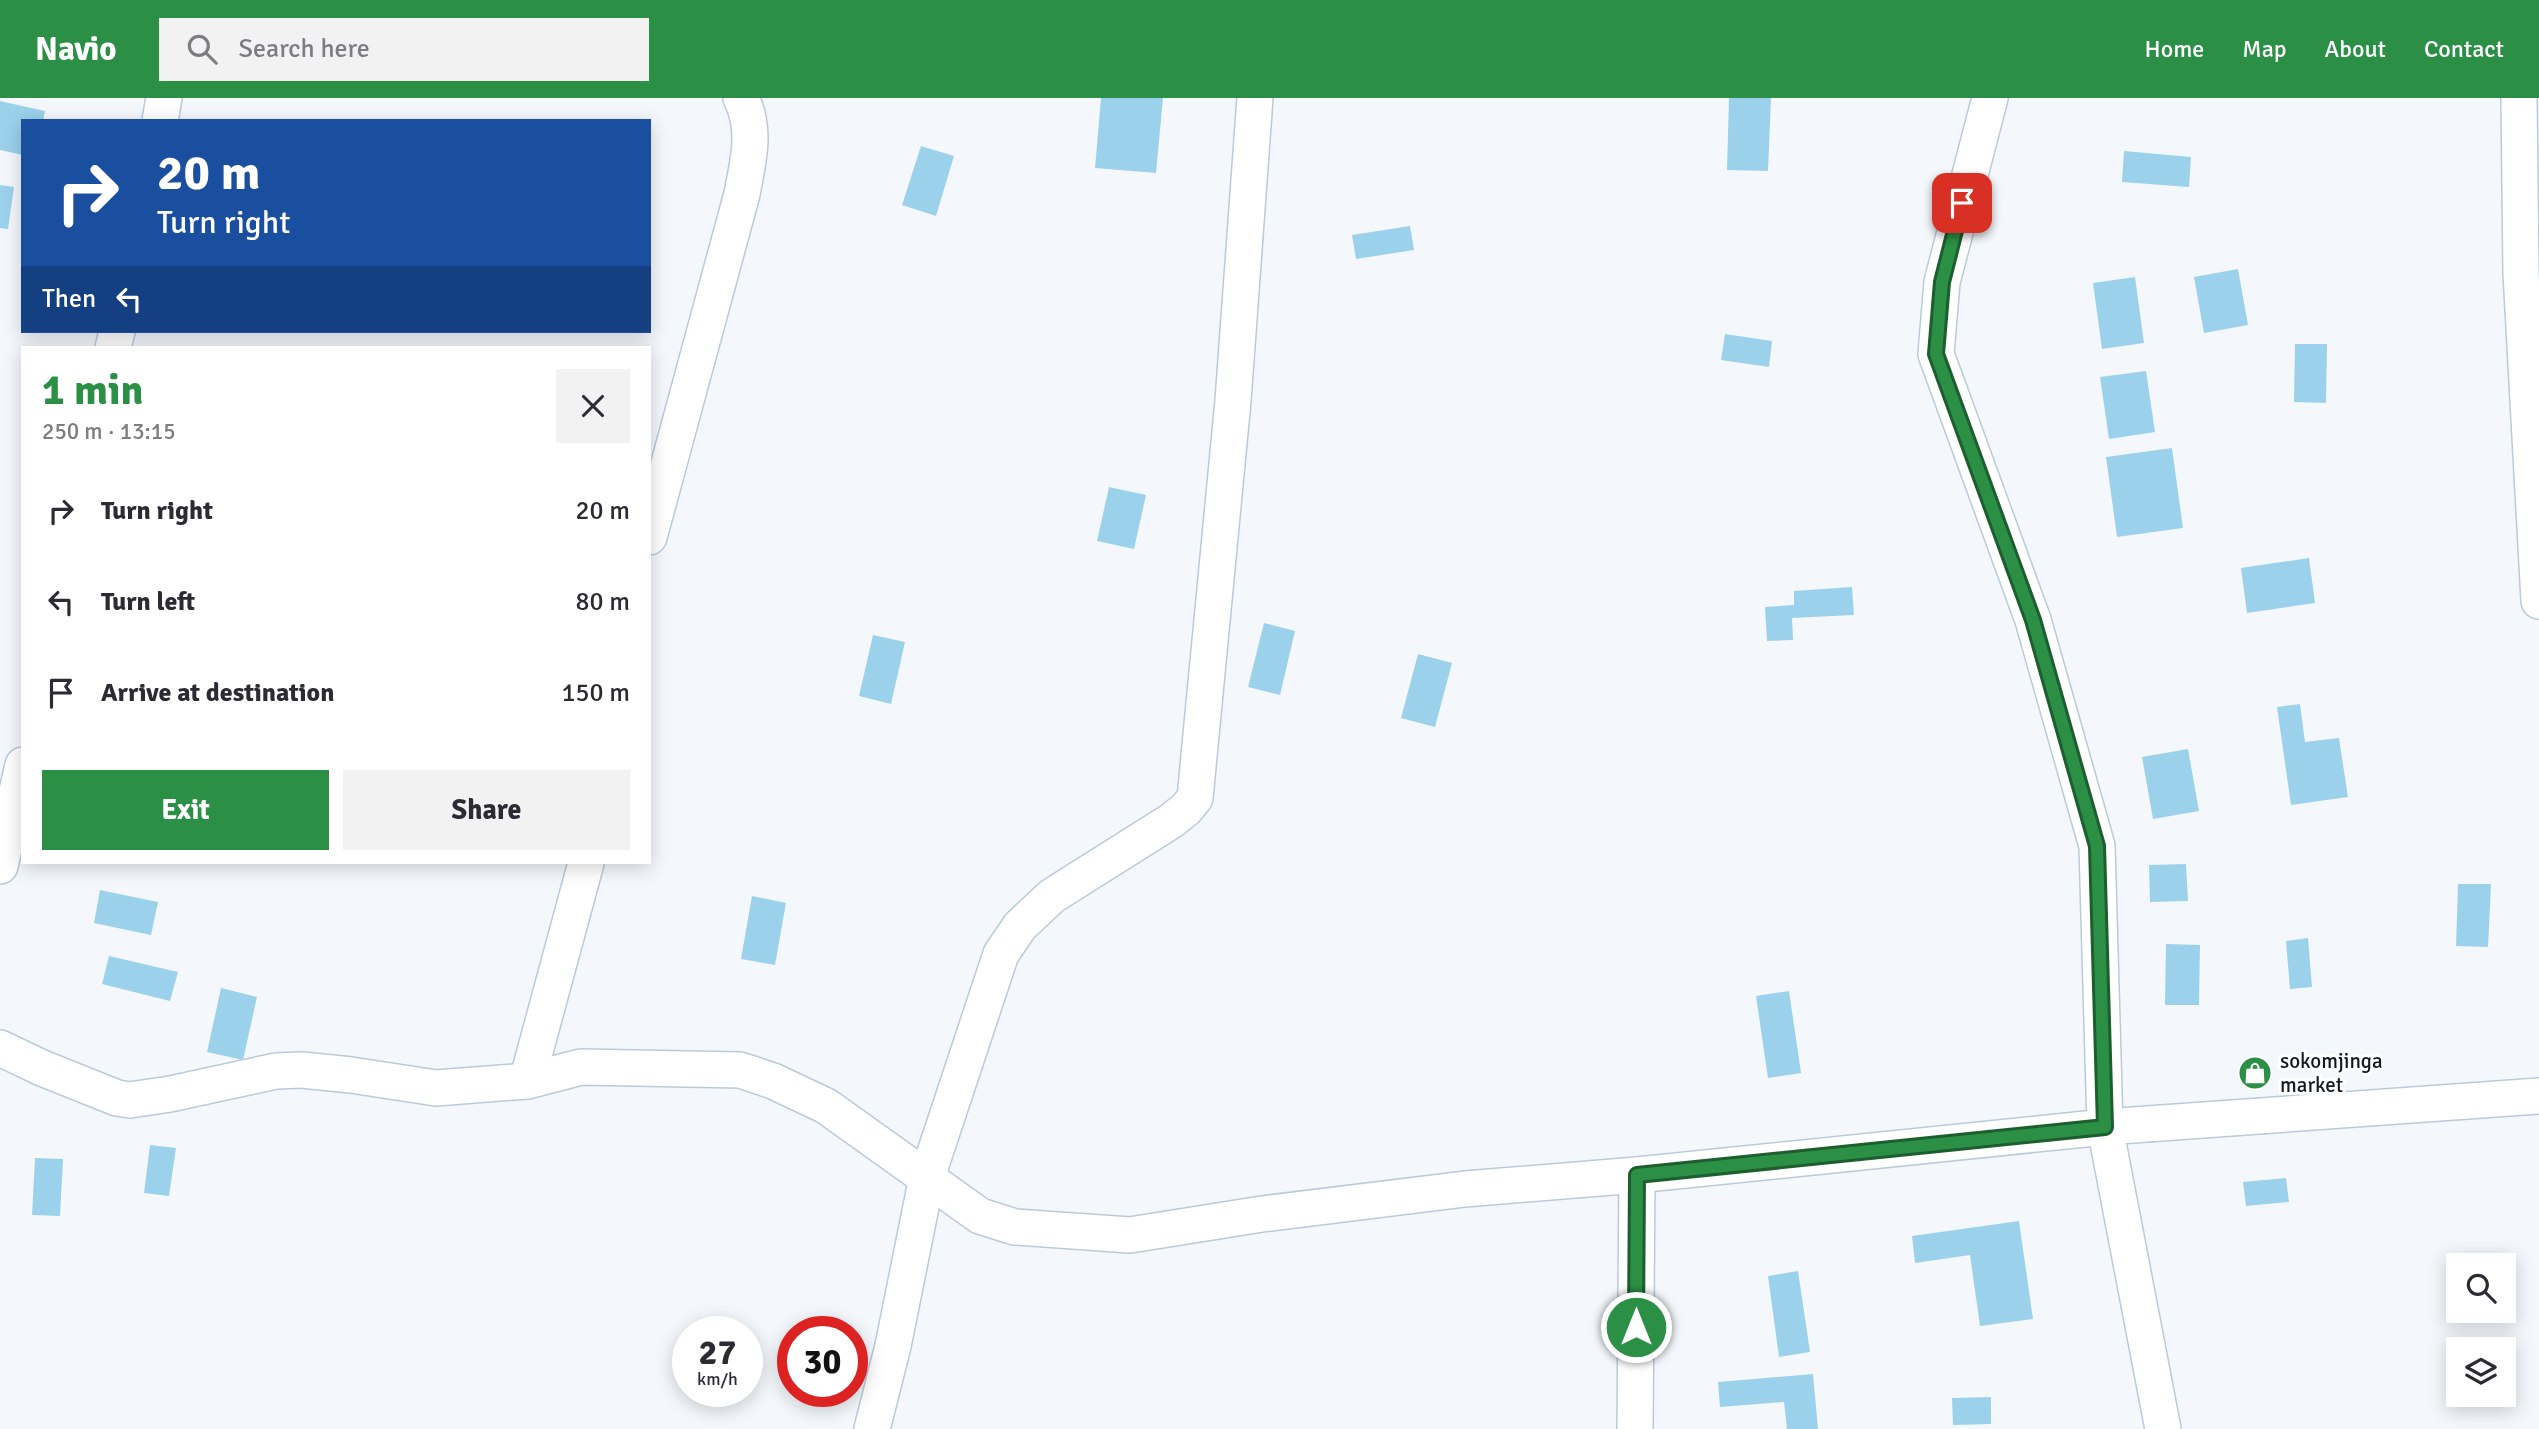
<!DOCTYPE html>
<html lang="en">
<head>
<meta charset="utf-8">
<style>
	:root { --surface:#fff; --page:#f2f2f3; --text:#2b2b33; --muted:#7c7c81; --accent:#2b9045 }
	body { margin:0; font-family:Signika,sans-serif; background:var(--page); color:var(--text); height:100vh; display:flex; flex-direction:column; font-size:26px; white-space:nowrap }
	* { box-sizing:border-box; margin:0 }
	p { font-size:23px; color:var(--muted) }
	.icon { flex:none; width:38px; height:38px; fill:none; stroke:currentColor; stroke-width:2; stroke-linecap:round; stroke-linejoin:round }
	.map { position:relative; flex:1; overflow:hidden }
	.details { position:absolute; left:21px; top:248px; width:630px; height:518px; display:flex; flex-direction:column; background:var(--surface); border-radius:0px; box-shadow:0 4px 18px #0003 }
	.details>* { flex:none }
	.hud { position:absolute; left:21px; top:21px; width:630px; height:214px; border-radius:0px; box-shadow:0 4px 18px #0003; background:#1a4fa0; color:#fff; overflow:hidden }
	.controls { position:absolute; left:2446px; top:1155px; display:grid; gap:14px }
	.controls a { display:grid; place-items:center; width:70px; height:70px; border-radius:0px; background:var(--surface); box-shadow:0 4px 18px #0003; font-size:35px }
	.speed { position:absolute; left:672px; top:1218px; display:flex; gap:14px; font-size:35px; font-weight:700; text-align:center }
	.speed>* { display:grid; place-content:center; width:91px; height:91px; border-radius:50%; background:var(--surface); box-shadow:0 4px 18px #0003; line-height:1 }
	.speed small { font-size:18px; font-weight:400 }
	.speed .limit { border:10px solid #d22; background:#fff; color:#111 }
	.pin { position:absolute; display:grid; place-items:center; width:60px; height:60px; color:#fff; margin:-30px; border-radius:14px; box-shadow:0 4px 10px #0006 }
	.me { position:absolute; width:77px; margin:-38px; rotate:0deg; stroke-linejoin:round; filter:drop-shadow(0 0 5px #0008) }
	.turn { display:flex; align-items:center; gap:24px; height:147px; padding:0 21px; font-size:32px }
	.turn .icon { width:91px; height:91px; stroke-width:2.5 }
	.turn b { display:block; font-size:49px; line-height:60px }
	.then { display:flex; align-items:center; height:66px; padding:0 21px; background:#0003; gap:14px; font-size:26px }
	.round { display:grid; place-items:center; flex:none; width:74px; height:74px; border-radius:0px; background:var(--page) }
	.summary { display:flex; align-items:center; justify-content:space-between; height:119px; padding:0 21px }
	h1 { font-size:42px; font-weight:700; line-height:52px; color:var(--accent) }
	.primary-button { display:flex; gap:14px; margin-top:auto; padding:14px 21px }
	.primary-button a { flex:1; height:80px; border-radius:0px; background:var(--accent); color:#fff; font-size:28px; font-weight:700; line-height:80px; text-align:center }
	.primary-button a+a { background:var(--page); color:var(--text) }
	ul { padding:0; list-style:none }
	li { display:flex; align-items:center; gap:21px; height:91px; padding:0 21px }
	li div { flex:1 }
	li b { display:block; font-size:26px }
	li em { font-style:normal }
	header { display:flex; align-items:center; gap:42px; box-sizing:border-box; height:98px; padding:0 35px; background:var(--accent); color:#fff }
	header strong { font-size:33px }
	nav { display:flex; gap:38px; margin-inline-start:auto; font-size:24px }
	.search { width:490px; height:63px; background:var(--page); display:flex; align-items:center; gap:18px; box-sizing:border-box; padding:0 24px; border-radius:0px; color:var(--muted); font-size:26px }
	.map>svg:first-child { display:block }
	.building { fill:#9cd1ec }
	.lines { fill:none; stroke-linecap:round; stroke-linejoin:round }
	.minor-casing { stroke:#b9cadd; stroke-width:38 }
	.minor { stroke:#fff; stroke-width:35 }
	.route-casing { stroke:#1c5e2d; stroke-width:18 }
	.route { stroke:#2b9045; stroke-width:12 }
	.labels { text-anchor:middle; dominant-baseline:central; stroke-width:6; stroke-linejoin:round; paint-order:stroke }
	.poi-label { font-size:21px; fill:#131920; stroke:#fff; text-anchor:start }
</style>
</head>
<body>
<header>
<strong>Navio</strong>
<div class="search"><svg class="icon" aria-label="search" viewBox="0 0 24 24"><circle cx="10" cy="10" r="6"/><path d="M15 15l6 6"/></svg>Search here</div>
<nav><a>Home</a><a>Map</a><a>About</a><a>Contact</a></nav>
</header>
<div class="map">
<svg width="2539" height="1331" viewBox="0 0 2539 1331">
	<rect width="100%" height="100%" fill="#f4f8fc"/>
	<g class="building">
		<polygon points="1101,0 1163,0 1156,75 1095,70"/>
		<polygon points="1729,0 1771,0 1768,73 1727,72"/>
		<polygon points="0,3 45,13 43,23 23,23 23,57 0,52"/>
		<polygon points="921,48 954,58 936,118 902,107"/>
		<polygon points="2124,53 2191,59 2189,89 2122,84"/>
		<polygon points="0,87 14,89 8,131 0,130"/>
		<polygon points="1410,128 1414,152 1356,161 1352,137"/>
		<polygon points="2238,171 2248,227 2204,235 2194,179"/>
		<polygon points="2135,179 2144,245 2102,251 2093,185"/>
		<polygon points="1725,236 1772,243 1769,269 1721,262"/>
		<polygon points="2295,246 2327,246 2326,305 2294,304"/>
		<polygon points="2146,273 2155,334 2109,341 2100,279"/>
		<polygon points="2172,350 2183,430 2117,439 2106,359"/>
		<polygon points="1109,389 1146,397 1134,451 1097,443"/>
		<polygon points="2309,460 2315,505 2247,515 2241,470"/>
		<polygon points="1852,489 1854,517 1792,520 1793,542 1767,543 1765,509 1794,507 1794,493"/>
		<polygon points="1264,525 1295,533 1280,597 1248,589"/>
		<polygon points="873,537 905,544 891,606 859,598"/>
		<polygon points="1418,556 1452,565 1435,629 1401,620"/>
		<polygon points="2300,606 2305,644 2339,640 2348,699 2291,707 2277,609"/>
		<polygon points="2188,651 2199,713 2153,721 2142,659"/>
		<polygon points="2186,766 2188,803 2150,804 2149,767"/>
		<polygon points="2458,786 2491,786 2488,849 2456,848"/>
		<polygon points="100,792 158,804 151,837 94,825"/>
		<polygon points="752,798 786,805 775,867 741,861"/>
		<polygon points="2308,840 2312,889 2290,891 2286,843"/>
		<polygon points="2166,846 2200,847 2199,907 2165,907"/>
		<polygon points="109,858 178,874 170,903 102,886"/>
		<polygon points="221,890 257,899 243,962 207,954"/>
		<polygon points="1789,893 1801,975 1768,980 1756,898"/>
		<polygon points="150,1047 176,1050 169,1098 144,1095"/>
		<polygon points="35,1060 63,1061 60,1118 32,1117"/>
		<polygon points="2286,1080 2289,1104 2246,1108 2243,1084"/>
		<polygon points="2019,1123 2033,1221 1980,1228 1970,1157 1915,1165 1912,1138"/>
		<polygon points="1798,1173 1810,1254 1779,1259 1768,1178"/>
		<polygon points="1813,1276 1818,1331 1787,1331 1784,1304 1720,1309 1718,1284"/>
		<polygon points="1991,1299 1991,1326 1953,1327 1952,1300"/>
	</g>
	<g class="lines">
		<defs>
			<g id="minor">
				<polyline points="1990,0 1942,184 1936,256 2033,522 2097,748 2105,1029 2163,1331"/>
				<polyline points="2519,0 2521,175 2539,503"/>
				<polyline points="160,23 164,0"/>
				<polyline points="113,250 117,233"/>
				<path d="M649 439 742 96C748 63 757 32 741 0"/>
				<polyline points="0,768 23,667"/>
				<polyline points="0,950 42,970 117,1000 130,1002 170,996 276,973 302,972 351,977 436,990 527,983 581,969 740,972 773,983 826,1008 980,1118 1015,1129 1130,1137 1262,1116 1465,1091 1637,1077 2105,1029 2539,998"/>
				<polyline points="527,983 586,765"/>
				<polyline points="872,1331 893,1248 927,1079 1001,856 1020,828 1052,798 1171,723 1186,711 1195,700 1233,303 1255,0"/>
				<polyline points="1635,1331 1637,1077"/>
			</g>
		</defs>
		<use href="#minor" class="minor-casing"/>
		<use href="#minor" class="minor"/>
	</g>
	<g class="lines">
		<defs>
			<polyline id="route" points="1636,1229 1637,1077 2105,1029 2097,748 2033,522 1936,256 1942,184 1962,105"/>
		</defs>
		<use href="#route" class="route-casing"/>
		<use href="#route" class="route"/>
	</g>
	<defs>
		<symbol id="shop-disc" viewBox="-11 -11 22 22"><circle r="9.5" fill="#2b9045" stroke="#fff"/><path d="M-5-2.5h2.3a2.7 3.5 0 0 1 5.4 0H5L5.5 6h-11ZM-1.5-2.5h3a1.5 2.3 0 0 0-3 0Z" fill="#fff"/></symbol>
	</defs>
	<g fill-rule="evenodd">
		<use href="#shop-disc" x="2236" y="956" width="38" height="38"/>
	</g>
	<g class="labels">
		<g class="poi-label">
			<text x="2280" y="963">sokomjinga<tspan x="2280" dy="24">market</tspan></text>
		</g>
	</g>
</svg>
<div class="controls">
<a><svg class="icon" aria-label="search" viewBox="0 0 24 24"><circle cx="10" cy="10" r="6"/><path d="M15 15l6 6"/></svg></a>
<a><svg class="icon" aria-label="layers" viewBox="0 0 24 24"><path d="M12 4l9 5-9 5-9-5zM3 14l9 5 9-5"/></svg></a>
</div>
<div class="speed"><div>27<small>km/h</small></div><div class="limit">30</div></div>
<div class="pin" style="left:1962px;top:105px;background:#d93025"><svg class="icon" aria-label="arrive" viewBox="0 0 24 24"><path d="M6 21V4h12l-3 4 3 4H6"/></svg></div>
<svg class="me" style="left:1636px;top:1229px" viewBox="-20 -20 40 40"><circle r="17" fill="#2b9045" stroke="#fff" stroke-width="3"/><path d="M0-11L8 9 0 5-8 9z" fill="#fff"/></svg>
<div class="hud">
<div class="turn"><svg class="icon" aria-label="right" viewBox="0 0 24 24"><path d="M7 20v-9h11M14 6l5 5-5 5"/></svg><div><b>20 m</b>Turn right</div></div>
<div class="then">Then<svg class="icon" aria-label="left" viewBox="0 0 24 24"><path d="M17 20v-9H6M10 6l-5 5 5 5"/></svg></div>
</div>
<section class="details">
<div class="summary"><div><h1>1 min</h1><p>250 m · 13:15</p></div><a class="round"><svg class="icon" aria-label="close" viewBox="0 0 24 24"><path d="M6 6l12 12M18 6L6 18"/></svg></a></div>
<ul>
<li><svg class="icon" aria-label="right" viewBox="0 0 24 24"><path d="M7 20v-9h11M14 6l5 5-5 5"/></svg><div><b>Turn right</b></div><em>20 m</em></li>
<li><svg class="icon" aria-label="left" viewBox="0 0 24 24"><path d="M17 20v-9H6M10 6l-5 5 5 5"/></svg><div><b>Turn left</b></div><em>80 m</em></li>
<li><svg class="icon" aria-label="arrive" viewBox="0 0 24 24"><path d="M6 21V4h12l-3 4 3 4H6"/></svg><div><b>Arrive at destination</b></div><em>150 m</em></li>
</ul>
<div class="primary-button"><a>Exit</a><a>Share</a></div>
</section>
</div>
</body>
</html>
